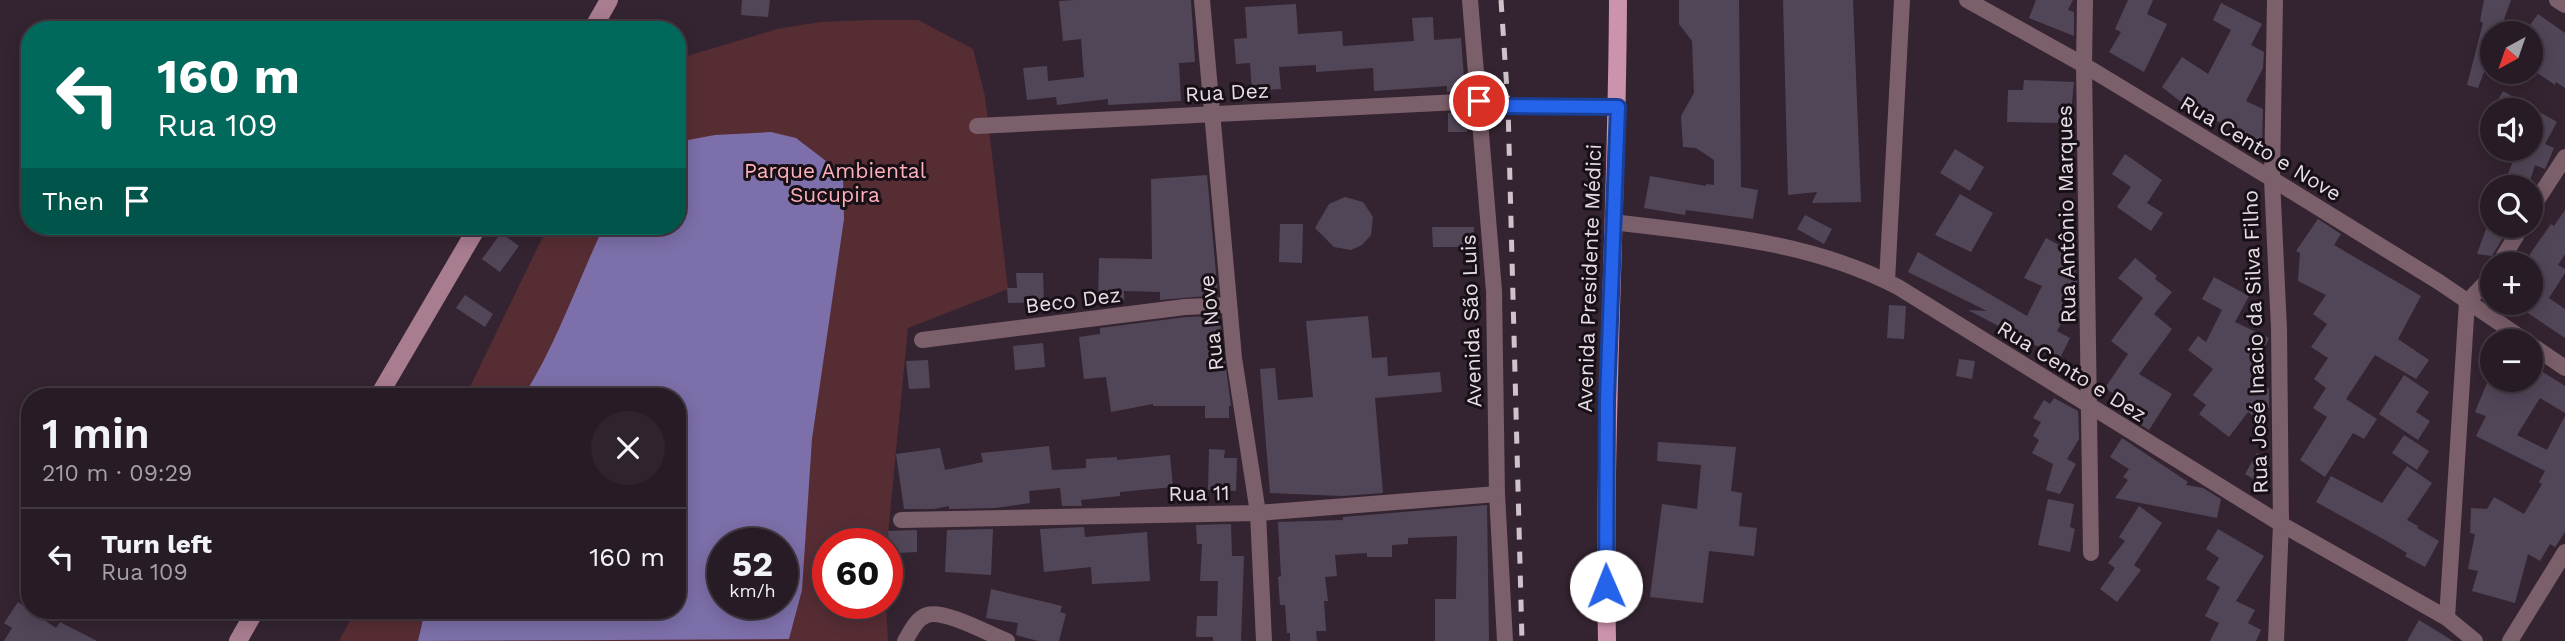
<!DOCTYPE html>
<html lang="en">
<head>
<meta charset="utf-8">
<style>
	:root { --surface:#271b25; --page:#2f242d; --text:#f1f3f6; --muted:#a4a1a7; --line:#433942 }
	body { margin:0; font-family:"Work Sans",sans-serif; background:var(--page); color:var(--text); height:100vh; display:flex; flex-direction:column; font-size:26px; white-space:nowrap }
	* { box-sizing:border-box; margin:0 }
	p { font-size:23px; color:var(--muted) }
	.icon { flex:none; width:38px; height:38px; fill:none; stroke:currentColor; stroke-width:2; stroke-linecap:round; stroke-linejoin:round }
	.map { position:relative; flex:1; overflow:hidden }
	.sheet { position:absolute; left:21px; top:388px; width:665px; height:231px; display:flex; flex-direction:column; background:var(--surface); border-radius:28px; box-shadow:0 4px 18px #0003,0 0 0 2px var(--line) }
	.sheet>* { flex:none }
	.guide { position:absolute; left:21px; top:21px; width:665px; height:214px; border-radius:28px; box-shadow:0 4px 18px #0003,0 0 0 2px var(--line); background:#00695c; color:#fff; overflow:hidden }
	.needle { width:46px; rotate:220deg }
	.buttons { position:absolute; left:2480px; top:21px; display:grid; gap:14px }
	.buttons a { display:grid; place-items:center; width:63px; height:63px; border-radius:50%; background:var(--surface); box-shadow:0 4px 18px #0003,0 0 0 2px var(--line); font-size:35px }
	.speed { position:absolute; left:707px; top:528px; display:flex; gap:14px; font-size:35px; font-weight:700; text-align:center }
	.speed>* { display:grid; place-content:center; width:91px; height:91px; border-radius:50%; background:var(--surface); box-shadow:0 4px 18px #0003,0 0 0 2px var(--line); line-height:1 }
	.speed small { font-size:18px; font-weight:400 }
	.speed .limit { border:10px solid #d22; background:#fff; color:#111 }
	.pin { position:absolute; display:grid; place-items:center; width:60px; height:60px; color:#fff; margin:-30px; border:4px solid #fff; border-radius:50%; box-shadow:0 2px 7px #0007 }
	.me { position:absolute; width:77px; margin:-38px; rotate:359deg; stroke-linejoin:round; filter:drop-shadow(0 0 5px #0008) }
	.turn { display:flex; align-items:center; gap:24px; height:147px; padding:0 21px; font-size:32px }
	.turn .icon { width:91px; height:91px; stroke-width:2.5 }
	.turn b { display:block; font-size:49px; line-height:60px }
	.then { display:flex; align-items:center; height:66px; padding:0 21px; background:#0003; gap:14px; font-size:26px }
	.round { display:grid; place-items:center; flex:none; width:74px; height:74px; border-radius:37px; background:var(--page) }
	.overview { display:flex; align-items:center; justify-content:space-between; height:119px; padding:0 21px }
	h1 { font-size:42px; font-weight:600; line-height:52px }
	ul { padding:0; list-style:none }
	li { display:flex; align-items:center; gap:21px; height:98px; padding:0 21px; border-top:2px solid var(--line) }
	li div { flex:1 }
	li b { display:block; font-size:26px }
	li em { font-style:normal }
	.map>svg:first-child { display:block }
	.green { fill:#572d34; fill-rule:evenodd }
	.water { fill:#7d6fa9; fill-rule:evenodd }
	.building { fill:#514658 }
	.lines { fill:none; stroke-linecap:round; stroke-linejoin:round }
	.street { stroke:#7b5f6b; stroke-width:16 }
	.secondary { stroke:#a97d90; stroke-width:18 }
	.primary { stroke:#cc93ac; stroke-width:18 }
	.rail { stroke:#cec2cb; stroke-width:5; stroke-dasharray:12 12; stroke-linecap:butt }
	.route-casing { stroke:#184099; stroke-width:18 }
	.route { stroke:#2563eb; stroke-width:12 }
	.labels { text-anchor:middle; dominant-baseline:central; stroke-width:6; stroke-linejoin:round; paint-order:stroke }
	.street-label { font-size:21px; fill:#e8dde6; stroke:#171016 }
	.park-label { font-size:21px; fill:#ffafba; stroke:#171016 }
</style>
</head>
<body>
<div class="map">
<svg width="2565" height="641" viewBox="0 0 2565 641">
	<rect width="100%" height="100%" fill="#342431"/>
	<path class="green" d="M870 20H918L973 49 985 96 1008 289 908 328 887 544H828V604H886L888 641H339L355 611H677V397H465L548 226H677V59L777 29 820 22ZM723 544H782V604H723Z"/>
	<path class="water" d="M771 132 796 138 843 174 844 219 812 439 802 590 789 639 418 641 425 611H677V397H523C557 343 577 283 604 226H677V142L715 135ZM782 544V604H723V544Z"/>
	<g class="building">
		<polygon points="742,0 770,0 768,17 741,15"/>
		<polygon points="1076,0 1191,0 1195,62 1179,63 1181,101 1108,105 1108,99 1057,105 1056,97 1027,100 1023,68 1047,66 1048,81 1084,77 1081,39 1063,41 1059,1"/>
		<polygon points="1679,0 1739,0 1741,187 1758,190 1753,219 1686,210 1685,215 1644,208 1650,176 1706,186 1706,184 1714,185 1714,160 1696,148 1683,147 1681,116 1694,93 1692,41 1679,24"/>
		<polygon points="1783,0 1853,0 1861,202 1812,203 1817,192 1788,195"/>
		<polygon points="2036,0 2073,0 2068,10 2074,12 2074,36 2029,18"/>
		<polygon points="2128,0 2153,0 2147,14 2167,24 2144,72 2109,52 2121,32 2115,29"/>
		<polygon points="2484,0 2511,0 2499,33 2492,33 2492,51 2478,88 2467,85 2483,23 2480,21"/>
		<polygon points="2221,3 2262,24 2251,45 2264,52 2263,68 2246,101 2263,109 2262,143 2186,106 2162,87 2182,57 2208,74 2231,30 2213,20"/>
		<polygon points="1296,4 1298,34 1342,31 1343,46 1414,41 1412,18 1433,17 1434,40 1461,38 1465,91 1447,92 1447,86 1374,91 1373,68 1316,72 1316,65 1279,67 1281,89 1252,91 1250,63 1236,64 1234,39 1247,38 1245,7"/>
		<polygon points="2538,14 2565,33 2565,88 2556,82 2555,85 2530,68 2530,25"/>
		<polygon points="2024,80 2074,82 2070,123 2007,122 2008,90 2023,90"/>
		<polygon points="2503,91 2557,122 2545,144 2554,148 2546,167 2545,169 2535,165 2528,187 2502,187 2515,157 2496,149 2530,149 2530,110 2492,110"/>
		<polygon points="1467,112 1467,132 1448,132 1448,113"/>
		<polygon points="1955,149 1984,167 1970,191 1940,173"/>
		<polygon points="2125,154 2162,180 2147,203 2163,213 2151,231 2117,207 2131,187 2112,174"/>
		<polygon points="1207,175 1218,295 1160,300 1160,292 1124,291 1124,300 1098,301 1099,258 1152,259 1151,179"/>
		<polygon points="1960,194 1993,213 1971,252 1935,235"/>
		<polygon points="1345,197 1363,202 1373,217 1371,235 1362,245 1351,250 1334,247 1315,228 1329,204"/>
		<polygon points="2565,210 2565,254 2558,265 2565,269 2565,273 2549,298 2565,309 2565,338 2513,303 2530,303 2530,254 2551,224 2554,226"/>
		<polygon points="1805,215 1832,229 1824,244 1797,229"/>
		<polygon points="2318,219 2341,234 2334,245 2421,296 2398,339 2429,360 2416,379 2375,355 2346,399 2377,419 2364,439 2353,433 2325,477 2300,460 2327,417 2313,408 2326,388 2314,379 2328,358 2311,347 2327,324 2313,314 2326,295 2298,281 2300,253 2296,251"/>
		<polygon points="1280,224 1303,224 1302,263 1279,262"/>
		<polygon points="2487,226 2510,226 2492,256 2477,254"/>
		<polygon points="1432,227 1474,227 1474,247 1433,247"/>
		<polygon points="501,233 519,246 500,272 482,259"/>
		<polygon points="2046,238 2076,254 2076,270 2072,278 2077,280 2077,294 2057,331 2070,338 2060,358 1968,310 1987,311 1908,272 1918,252 2027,316 2042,286 2024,278"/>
		<polygon points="2135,258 2157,276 2155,279 2172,292 2154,314 2172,329 2139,374 2172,394 2149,430 2133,420 2139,411 2105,388 2128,354 2111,341 2143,298 2118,278"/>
		<polygon points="1016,273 1043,273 1044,302 1008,303 1007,288 1017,288"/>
		<polygon points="2214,277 2249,296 2235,322 2269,338 2251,376 2269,389 2269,407 2259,420 2248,412 2229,437 2199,414 2206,405 2193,395 2213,369 2188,350 2198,336 2206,342 2222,310 2202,299"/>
		<polygon points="465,295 493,314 485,327 456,308"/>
		<polygon points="1889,305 1906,306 1904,339 1887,338"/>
		<polygon points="1219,316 1231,406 1229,406 1229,418 1205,418 1205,406 1153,406 1153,404 1111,412 1106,377 1084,379 1079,337 1100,334 1100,328 1186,317"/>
		<polygon points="1368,316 1372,358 1387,357 1388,376 1440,372 1442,392 1375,398 1383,493 1343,496 1270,493 1260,369 1275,368 1278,400 1313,397 1306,321"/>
		<polygon points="1043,343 1045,367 1015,370 1013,346"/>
		<polygon points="1959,359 1975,361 1972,379 1956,376"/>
		<polygon points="928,360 930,388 909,389 906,361"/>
		<polygon points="2530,364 2565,386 2565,413 2540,398 2517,435 2547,450 2565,416 2565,532 2555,547 2550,544 2540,561 2528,554 2515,603 2472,591 2478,571 2468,569 2475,534 2470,533 2471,508 2487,509 2494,497 2524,514 2542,484 2539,482 2545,471 2476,436 2486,416 2475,412 2487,383 2512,393 2518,384 2512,380 2530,380"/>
		<polygon points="2404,375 2429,392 2416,412 2430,421 2418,440 2379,414"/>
		<polygon points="2054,398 2078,411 2079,439 2067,459 2076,464 2060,494 2046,490 2053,464 2032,453 2039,440 2033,436 2041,422 2033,418 2044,400 2050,404"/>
		<polygon points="2404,435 2429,451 2417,470 2392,453"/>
		<polygon points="2122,438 2188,482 2186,485 2203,488 2221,499 2217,518 2115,498 2128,480 2123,477 2129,469 2110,457"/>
		<polygon points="1658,442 1736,447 1731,491 1742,493 1739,526 1757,528 1754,556 1709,551 1703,603 1650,597 1662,504 1697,509 1701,465 1657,461"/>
		<polygon points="1049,446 1052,470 1086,468 1086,459 1117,457 1117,460 1170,455 1173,487 1120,492 1120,496 1081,500 1082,506 1062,506 1060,488 1029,491 1030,503 995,508 949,509 949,506 934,509 904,509 896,454 940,448 945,470 983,462 981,453"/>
		<polygon points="1209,449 1225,450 1224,458 1237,458 1236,491 1208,490"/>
		<polygon points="2257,453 2270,460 2270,465 2260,483 2245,474"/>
		<polygon points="2407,466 2432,483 2407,520 2418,526 2417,528 2439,541 2425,567 2405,556 2407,553 2385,540 2316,502 2331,476 2382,503"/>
		<polygon points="2048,499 2074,504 2070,527 2075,529 2070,552 2038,545"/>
		<polygon points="1487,505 1489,641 1435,641 1435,599 1456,599 1457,536 1408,538 1408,544 1392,545 1392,557 1367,557 1367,553 1335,555 1337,576 1325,577 1328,601 1324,601 1326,631 1316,631 1317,641 1290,641 1290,633 1287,633 1285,605 1280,605 1278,577 1281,576 1278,522 1343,520 1343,517"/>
		<polygon points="2139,506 2162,523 2134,565 2141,570 2117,602 2100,589 2115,568 2108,563 2125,541 2119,537"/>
		<polygon points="1231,524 1232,556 1244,556 1241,641 1213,641 1213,637 1196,637 1197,616 1217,616 1218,581 1200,581 1202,544 1197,544 1196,525"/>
		<polygon points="1084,527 1085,537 1147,532 1150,581 1092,584 1091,567 1044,572 1040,529"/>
		<polygon points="993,529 991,575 945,572 947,530"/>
		<polygon points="2218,529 2264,556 2236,601 2255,610 2248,623 2261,630 2256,641 2210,641 2219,623 2205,616 2220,587 2206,579 2219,558 2206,549"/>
		<polygon points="917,530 917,552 898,553 898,548 889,549 888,531"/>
		<polygon points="991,589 1062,606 1060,612 1066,614 1059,641 1038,641 1016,635 1018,623 986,618"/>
		<polygon points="18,602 56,628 60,622 97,641 4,641 12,628 4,623"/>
		<polygon points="2419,620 2453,641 2407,641"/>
	</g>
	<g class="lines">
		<g class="street">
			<polyline points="1202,0 1234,358 1258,513 1264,641"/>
			<polyline points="1470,0 1494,291 1497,494 1505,641"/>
			<polyline points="1967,0 2084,65 2272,179 2439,282 2526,341"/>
			<polyline points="2085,0 2084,65 2091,553"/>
			<polyline points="2275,0 2272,179 2279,329 2281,524 2276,641"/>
			<polyline points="2557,0 2565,5"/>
			<polyline points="977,126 1479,101 1508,106 1617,107"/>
			<polyline points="2530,211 2565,157"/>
			<path d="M1613 222C1711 234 1810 241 1898 287L2281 524 2447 618 2475 641"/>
			<polyline points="2499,264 2522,226"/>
			<polyline points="1887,281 1902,0"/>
			<polyline points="922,340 1185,307 1229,305"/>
			<polyline points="2530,344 2565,368"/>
			<polyline points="901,520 1258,513 1497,494"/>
			<polyline points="2447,618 2467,302 2492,276"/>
			<path d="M905 641C911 631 916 619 927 615 944 609 989 634 1007 641"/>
			<polyline points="2510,641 2565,552"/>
		</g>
		<g class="secondary">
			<polyline points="592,30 609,0"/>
			<polyline points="378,397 478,226"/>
			<polyline points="238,641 255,611"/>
		</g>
		<path class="primary" d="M1607 641C1603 427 1617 214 1618 0"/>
		<polyline class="rail" points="1501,0 1508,106 1522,641"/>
	</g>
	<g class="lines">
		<defs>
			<polyline id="route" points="1479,101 1507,106 1618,107 1607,400 1606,586"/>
		</defs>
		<use href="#route" class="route-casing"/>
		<use href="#route" class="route"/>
	</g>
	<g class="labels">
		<g class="street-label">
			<text transform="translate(1227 92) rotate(-3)">Rua Dez</text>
			<text transform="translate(2261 148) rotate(31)">Rua Cento e Nove</text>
			<text transform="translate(2066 214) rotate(-91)">Rua Antônio Marques</text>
			<text transform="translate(1589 278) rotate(-88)">Avenida Presidente Médici</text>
			<text transform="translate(1073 300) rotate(-7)">Beco Dez</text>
			<text transform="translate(1471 321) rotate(-92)">Avenida São Luis</text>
			<text transform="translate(1211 323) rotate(-96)">Rua Nove</text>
			<text transform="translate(2255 342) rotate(-92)">Rua José Inacio da Silva Filho</text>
			<text transform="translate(2072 371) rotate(32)">Rua Cento e Dez</text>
			<text transform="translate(1199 493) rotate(-1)">Rua 11</text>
		</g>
		<g class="park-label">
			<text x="835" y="170">Parque Ambiental<tspan x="835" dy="24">Sucupira</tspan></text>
		</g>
	</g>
</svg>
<div class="buttons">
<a><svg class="needle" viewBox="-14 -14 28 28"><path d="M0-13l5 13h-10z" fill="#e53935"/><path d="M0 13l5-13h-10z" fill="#a4a1a7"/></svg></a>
<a><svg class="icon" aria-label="sound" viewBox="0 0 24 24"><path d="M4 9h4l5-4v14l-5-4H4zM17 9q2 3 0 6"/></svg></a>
<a><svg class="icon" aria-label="search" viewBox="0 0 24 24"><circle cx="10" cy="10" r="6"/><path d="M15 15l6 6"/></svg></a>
<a>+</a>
<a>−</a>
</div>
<div class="speed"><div>52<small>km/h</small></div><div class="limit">60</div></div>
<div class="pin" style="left:1479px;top:101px;background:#d93025"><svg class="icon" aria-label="arrive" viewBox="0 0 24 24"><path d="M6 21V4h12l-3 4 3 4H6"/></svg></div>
<svg class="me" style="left:1606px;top:586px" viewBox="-20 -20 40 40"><circle r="19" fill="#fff"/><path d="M0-13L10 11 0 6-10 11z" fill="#2563eb"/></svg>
<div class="guide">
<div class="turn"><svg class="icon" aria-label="left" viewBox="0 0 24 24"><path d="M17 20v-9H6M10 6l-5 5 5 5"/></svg><div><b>160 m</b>Rua 109</div></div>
<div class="then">Then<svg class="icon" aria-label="arrive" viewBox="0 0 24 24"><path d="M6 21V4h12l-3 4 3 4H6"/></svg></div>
</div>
<section class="sheet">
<div class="overview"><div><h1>1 min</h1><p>210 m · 09:29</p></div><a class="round"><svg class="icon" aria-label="close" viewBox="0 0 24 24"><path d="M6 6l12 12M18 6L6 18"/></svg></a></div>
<ul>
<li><svg class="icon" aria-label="left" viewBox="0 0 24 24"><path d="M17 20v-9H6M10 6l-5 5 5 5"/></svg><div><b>Turn left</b><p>Rua 109</p></div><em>160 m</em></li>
</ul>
</section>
</div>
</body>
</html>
